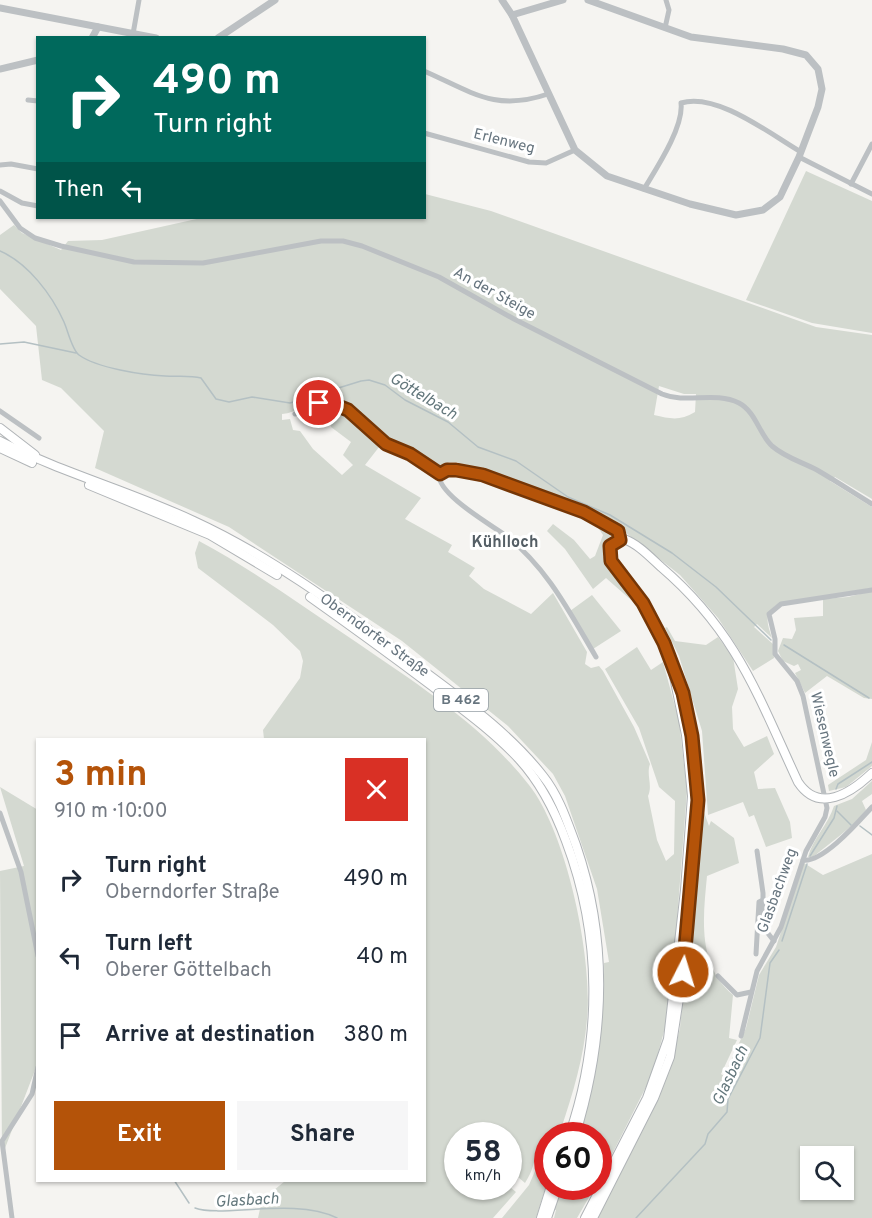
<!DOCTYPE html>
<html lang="en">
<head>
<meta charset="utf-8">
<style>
	:root { --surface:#fff; --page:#f6f6f7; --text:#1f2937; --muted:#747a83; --accent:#b45309 }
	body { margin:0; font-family:Overpass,sans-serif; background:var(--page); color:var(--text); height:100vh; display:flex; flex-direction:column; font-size:22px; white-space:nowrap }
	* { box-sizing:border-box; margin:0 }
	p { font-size:20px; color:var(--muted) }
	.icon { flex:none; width:33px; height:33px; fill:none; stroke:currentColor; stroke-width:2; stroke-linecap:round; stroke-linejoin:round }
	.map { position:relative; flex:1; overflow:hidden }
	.side { position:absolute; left:36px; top:738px; width:390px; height:444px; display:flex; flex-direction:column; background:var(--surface); border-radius:0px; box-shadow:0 2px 4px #0004 }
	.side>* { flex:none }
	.hud { position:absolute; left:36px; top:36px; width:390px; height:183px; border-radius:0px; box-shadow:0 2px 4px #0004; background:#00695c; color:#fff; overflow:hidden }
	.tools { position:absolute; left:800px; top:1146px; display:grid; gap:12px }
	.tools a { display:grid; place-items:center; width:54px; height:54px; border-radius:0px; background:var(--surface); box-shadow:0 2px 4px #0004; font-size:30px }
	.speed { position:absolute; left:444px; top:1122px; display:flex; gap:12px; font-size:30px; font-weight:700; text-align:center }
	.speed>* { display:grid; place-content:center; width:78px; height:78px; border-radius:50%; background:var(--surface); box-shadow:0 2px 4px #0004; line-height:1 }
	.speed small { font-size:15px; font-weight:400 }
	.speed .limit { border:9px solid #d22; background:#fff; color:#111 }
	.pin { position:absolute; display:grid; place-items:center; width:51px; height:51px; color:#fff; margin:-26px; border:3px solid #fff; border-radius:50%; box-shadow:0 2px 6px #0007 }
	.me { position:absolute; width:66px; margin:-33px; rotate:5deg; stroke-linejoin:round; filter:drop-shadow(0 0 4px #0008) }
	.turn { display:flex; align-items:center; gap:21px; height:126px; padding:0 18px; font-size:27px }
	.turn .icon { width:78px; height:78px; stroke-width:2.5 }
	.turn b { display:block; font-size:42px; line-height:51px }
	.then { display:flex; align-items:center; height:57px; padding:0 18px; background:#0003; gap:12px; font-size:22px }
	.round { display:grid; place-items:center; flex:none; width:63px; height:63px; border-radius:0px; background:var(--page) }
	.overview { display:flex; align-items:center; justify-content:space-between; height:102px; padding:0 18px }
	h1 { font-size:36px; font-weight:700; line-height:45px; color:var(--accent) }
	.button { display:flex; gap:12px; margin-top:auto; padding:12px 18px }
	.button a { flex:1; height:69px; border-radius:0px; background:var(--accent); color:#fff; font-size:24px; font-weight:700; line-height:69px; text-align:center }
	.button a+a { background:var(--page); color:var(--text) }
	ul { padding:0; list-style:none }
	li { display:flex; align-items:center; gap:18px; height:78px; padding:0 18px }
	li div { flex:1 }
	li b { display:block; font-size:22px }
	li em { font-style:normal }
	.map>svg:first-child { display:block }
	.green { fill:#d4d9d1; fill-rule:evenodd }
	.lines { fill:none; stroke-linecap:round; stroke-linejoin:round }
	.stream { stroke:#b4c0c3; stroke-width:1.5 }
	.primary-casing { stroke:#b0b4b7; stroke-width:10 }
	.minor { stroke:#bcc0c3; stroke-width:5 }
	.tertiary { stroke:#bcc0c3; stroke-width:7 }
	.primary { stroke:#fff; stroke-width:8 }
	.route-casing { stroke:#753606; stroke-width:15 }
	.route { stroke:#b45309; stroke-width:10 }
	.labels { text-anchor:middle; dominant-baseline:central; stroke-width:6; stroke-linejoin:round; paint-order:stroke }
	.shield { fill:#fff; stroke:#959ea5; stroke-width:1.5 }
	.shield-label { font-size:14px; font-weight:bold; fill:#67757f }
	.street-label { font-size:15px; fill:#67757f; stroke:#fff }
	.water-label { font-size:16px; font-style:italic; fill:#63777c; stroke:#fff }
	.neighbourhood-label { font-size:16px; font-weight:bold; fill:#545e65; stroke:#fff }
</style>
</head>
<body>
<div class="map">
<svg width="872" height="1218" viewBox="0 0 872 1218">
	<rect width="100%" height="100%" fill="#f5f4f1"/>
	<g class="green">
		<polygon points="806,171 872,201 872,333 812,323 746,300"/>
		<path d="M425 194 491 211 816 327 872 335V499L835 477 830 481 872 507V588L779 603C763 614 767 623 772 638L757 624 754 627 773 644 774 658 753 671 718 618 680 575 612 522 558 499 517 487 480 471 460 467 458 462H449L444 468C431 468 390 445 379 436 363 423 352 404 331 400 314 397 298 413 282 414V420L290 419 293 430 300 431 313 449 342 475 353 465 343 455 351 442 331 427 330 411 316 406 319 404 342 408 383 442 365 465 421 498 405 519 452 545 448 552 475 568 469 576 484 589 531 614 553 593 587 652 585 664 591 668 599 666 603 671 634 727 650 764C646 775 653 785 648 796L657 840 666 861 674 854 675 801 659 787 639 728 605 669 637 647 651 670 663 662 679 721 687 791 673 972 665 1028 652 1075 599 1180 598 1136 579 1135C595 1078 605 1023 604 963L609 962 597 889 565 796 553 774 508 726 402 641 229 527 95 468 104 431 61 388 42 380 36 326 0 289V235L14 225 22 233 61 250 68 241 102 240 201 218H424ZM659 386 684 394H696L695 412C680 421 671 419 654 415Z"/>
		<polygon points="597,520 613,532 605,546 603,556 631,600 606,578 593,589 565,549 547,531 553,524 574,540 590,559 595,556 603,535 595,523"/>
		<path d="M199 541C255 571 306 609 359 644 419 685 484 727 529 785 567 833 593 959 587 1019 584 1057 573 1093 561 1129 529 1144 541 1159 525 1183L518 1177 510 1187 516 1192 493 1218H258L262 1200 285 1181 424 1180V740L264 739 263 730 300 678 303 661 300 651 273 625 198 568 195 553ZM458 1136H508V1186H458Z"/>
		<polygon points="872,591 872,699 864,698 827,676 805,693 795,673 801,670 798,664 794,666 783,661 778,651 783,638 792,639 796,630 794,618 823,616 823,599 848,597"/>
		<polygon points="592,595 621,631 593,649 570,611"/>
		<polygon points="667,627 675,641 706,645 718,637 733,657 738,689 732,707 733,729 744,747 767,736 774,754 754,772 758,789 775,788 790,822 792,838 766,847 754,815 749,817 743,802 708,815 702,731 679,656 665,628"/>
		<polygon points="872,742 872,766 846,787 829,791 828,785 866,760"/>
		<path d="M872 781V794L862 801 866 810C851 829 831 842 813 857H808C813 838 828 825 834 806L852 799Z"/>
		<polygon points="0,787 38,810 37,1065 2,1156 0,871 24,866"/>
		<path d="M701 804 709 826 711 821 734 838 739 863 707 876C703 918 697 965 733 995L729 1038 737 1040 721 1074 724 1076 746 1028 759 975 776 947 804 863 823 875 872 854V1218H597L669 1072 680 1028ZM810 1156H843V1190H810Z"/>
		<polygon points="547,1143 547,1183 536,1218 502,1218 529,1185"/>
		<polygon points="561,1187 595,1187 577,1218 554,1218 556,1210 553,1209"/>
	</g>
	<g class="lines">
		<g class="stream">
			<path d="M0 251C28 263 52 295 64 322 68 331 72 350 79 355 97 368 142 375 165 376 177 377 189 375 201 378L216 399 229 402 252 397 290 403 361 381 369 380 385 385 405 400 448 422 478 447 516 461 568 497 610 515 672 553 716 587 771 640"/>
			<polyline points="0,344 24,342 76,353"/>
			<polyline points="784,645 869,698"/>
			<polyline points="836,789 838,784 872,762"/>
			<polyline points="837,811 851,825"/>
			<polyline points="860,826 872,835"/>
			<polyline points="810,856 834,818 837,806"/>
			<polyline points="782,941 807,864"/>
			<polyline points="174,1180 189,1203"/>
			<path d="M195 1208C222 1218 295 1197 337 1218"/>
			<polyline points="636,1218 705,1144 708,1134 727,1112 728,1099 760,1038 770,963 779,950"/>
		</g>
		<defs>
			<g id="primary">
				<polyline points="0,428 35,455"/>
				<path d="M0 441C62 473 130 491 194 521 266 554 337 605 400 653 449 691 504 726 543 776 559 796 567 821 576 845 609 941 605 1039 575 1136"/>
				<polyline points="0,448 32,463"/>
				<polyline points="89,485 210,535 277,575"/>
				<path d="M310 597C351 626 392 656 432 686 462 709 493 731 519 759 541 783 555 811 566 841 602 936 602 1040 569 1136"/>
				<polyline points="684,697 697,765 696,827"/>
				<polyline points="541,1218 551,1186"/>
				<polyline points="547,1218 558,1186"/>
				<path d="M585 1218 647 1098 668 1039 685 890 692 796 686 735 671 662 643 603 611 561 609 553 612 544 624 539C638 544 650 557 661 567 737 632 758 696 798 782 819 814 851 793 872 773"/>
				<polyline points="593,1218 654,1098 670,1057 683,972 695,839"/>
			</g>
		</defs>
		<use href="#primary" class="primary-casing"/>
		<g class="minor">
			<polyline points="665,28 669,10 666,0"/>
			<polyline points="133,34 139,0"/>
			<path d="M424 71C472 92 495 112 548 94"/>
			<polyline points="28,100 38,101"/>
			<polyline points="424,133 529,162 546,163 575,150"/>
			<polyline points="799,157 872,194"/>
			<polyline points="0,165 11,164 38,169"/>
			<polyline points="851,184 872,144"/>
			<path d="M644 189C656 169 684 127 681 103 717 92 770 134 801 152"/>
			<polyline points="0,191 22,203 38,206"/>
			<path d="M0 201 20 228 35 238 61 246 134 262 203 263 321 241H343L362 246 439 277 514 319 662 394C687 404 714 391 739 403 756 412 759 434 772 446 786 458 802 462 817 470 836 481 854 493 872 504"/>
			<polyline points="0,411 39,438"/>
			<path d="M295 414C346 385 349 422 386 444 393 448 401 449 408 453 419 459 428 468 439 474"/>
			<path d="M596 657C570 613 547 567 505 535 490 524 437 494 439 474L447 470H455L483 475 601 520 615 527 620 540"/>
			<polyline points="0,813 21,872 38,956"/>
			<polyline points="757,851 763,893 763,927 774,941"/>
			<path d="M803 860C823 863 859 821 872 807"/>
			<polyline points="756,954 759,902 763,900"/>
			<polyline points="718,976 737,995 751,992"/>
			<polyline points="741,1036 757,971 781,927 806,851 825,817 827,808 803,696 797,681 775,654 775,639 769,614 781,604 872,590"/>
			<polyline points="12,1218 2,1141 32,1094 38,1067"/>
		</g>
		<g class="tertiary">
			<polyline points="502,0 512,15 575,150 607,176 690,204 736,215 763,210 780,197 799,157 818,107 822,89 818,69 806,55 783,49 691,37 588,0"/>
			<polyline points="0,8 156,38"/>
			<polyline points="512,15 563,0"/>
			<polyline points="92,38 98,27"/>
			<polyline points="218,38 275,0"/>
			<polyline points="0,69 38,60"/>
		</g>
		<use href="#primary" class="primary"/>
	</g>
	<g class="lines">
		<defs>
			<polyline id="route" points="319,403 328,402 348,410 386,444 410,454 440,474 447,470 456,470 483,475 584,512 618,531 620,540 610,546 611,561 643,603 664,643 683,693 692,736 698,800 683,972"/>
		</defs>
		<use href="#route" class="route-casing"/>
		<use href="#route" class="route"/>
	</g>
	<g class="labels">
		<rect class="shield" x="434" y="689" width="54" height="22" rx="4.5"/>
		<g class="shield-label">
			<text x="461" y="700">B 462</text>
		</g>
		<g class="street-label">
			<text transform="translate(504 142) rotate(14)">Erlenweg</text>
			<text transform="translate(494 294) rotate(29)">An der Steige</text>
			<text transform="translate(374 636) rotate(36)">Oberndorfer Straße</text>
			<text transform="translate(824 735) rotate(77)">Wiesenwegle</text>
			<text transform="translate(778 891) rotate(-70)">Glasbachweg</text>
		</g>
		<g class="water-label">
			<text transform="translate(423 397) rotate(31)">Göttelbach</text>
			<text transform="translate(731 1076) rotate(-65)">Glasbach</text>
			<text transform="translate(247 1201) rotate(-3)">Glasbach</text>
		</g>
		<g class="neighbourhood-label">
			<text x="505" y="543">Kühlloch</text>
		</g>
	</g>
</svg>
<div class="tools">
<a><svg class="icon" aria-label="search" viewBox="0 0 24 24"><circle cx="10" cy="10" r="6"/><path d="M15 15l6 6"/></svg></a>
</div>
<div class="speed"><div>58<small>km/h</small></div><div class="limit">60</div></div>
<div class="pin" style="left:319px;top:403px;background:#d93025"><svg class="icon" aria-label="arrive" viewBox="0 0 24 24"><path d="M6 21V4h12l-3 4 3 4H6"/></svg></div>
<svg class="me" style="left:683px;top:972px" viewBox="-20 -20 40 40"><circle r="17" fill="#b45309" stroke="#fff" stroke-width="3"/><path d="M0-11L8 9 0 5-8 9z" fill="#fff"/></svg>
<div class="hud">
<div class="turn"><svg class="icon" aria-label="right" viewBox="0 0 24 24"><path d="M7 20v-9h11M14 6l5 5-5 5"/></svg><div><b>490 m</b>Turn right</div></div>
<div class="then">Then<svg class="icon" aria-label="left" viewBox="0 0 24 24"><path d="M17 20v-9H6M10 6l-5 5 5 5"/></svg></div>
</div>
<section class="side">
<div class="overview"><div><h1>3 min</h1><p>910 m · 10:00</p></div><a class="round" style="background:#d93025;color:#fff"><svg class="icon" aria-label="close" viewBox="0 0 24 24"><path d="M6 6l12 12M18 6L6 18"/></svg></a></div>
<ul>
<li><svg class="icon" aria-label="right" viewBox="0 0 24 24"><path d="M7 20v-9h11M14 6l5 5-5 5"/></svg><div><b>Turn right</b><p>Oberndorfer Straße</p></div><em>490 m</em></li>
<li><svg class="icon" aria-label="left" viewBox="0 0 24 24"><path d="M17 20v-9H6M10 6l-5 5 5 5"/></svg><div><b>Turn left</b><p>Oberer Göttelbach</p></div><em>40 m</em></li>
<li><svg class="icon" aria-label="arrive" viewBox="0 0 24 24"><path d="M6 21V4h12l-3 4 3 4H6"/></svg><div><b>Arrive at destination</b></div><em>380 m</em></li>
</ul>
<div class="button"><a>Exit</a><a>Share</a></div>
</section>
</div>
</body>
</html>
